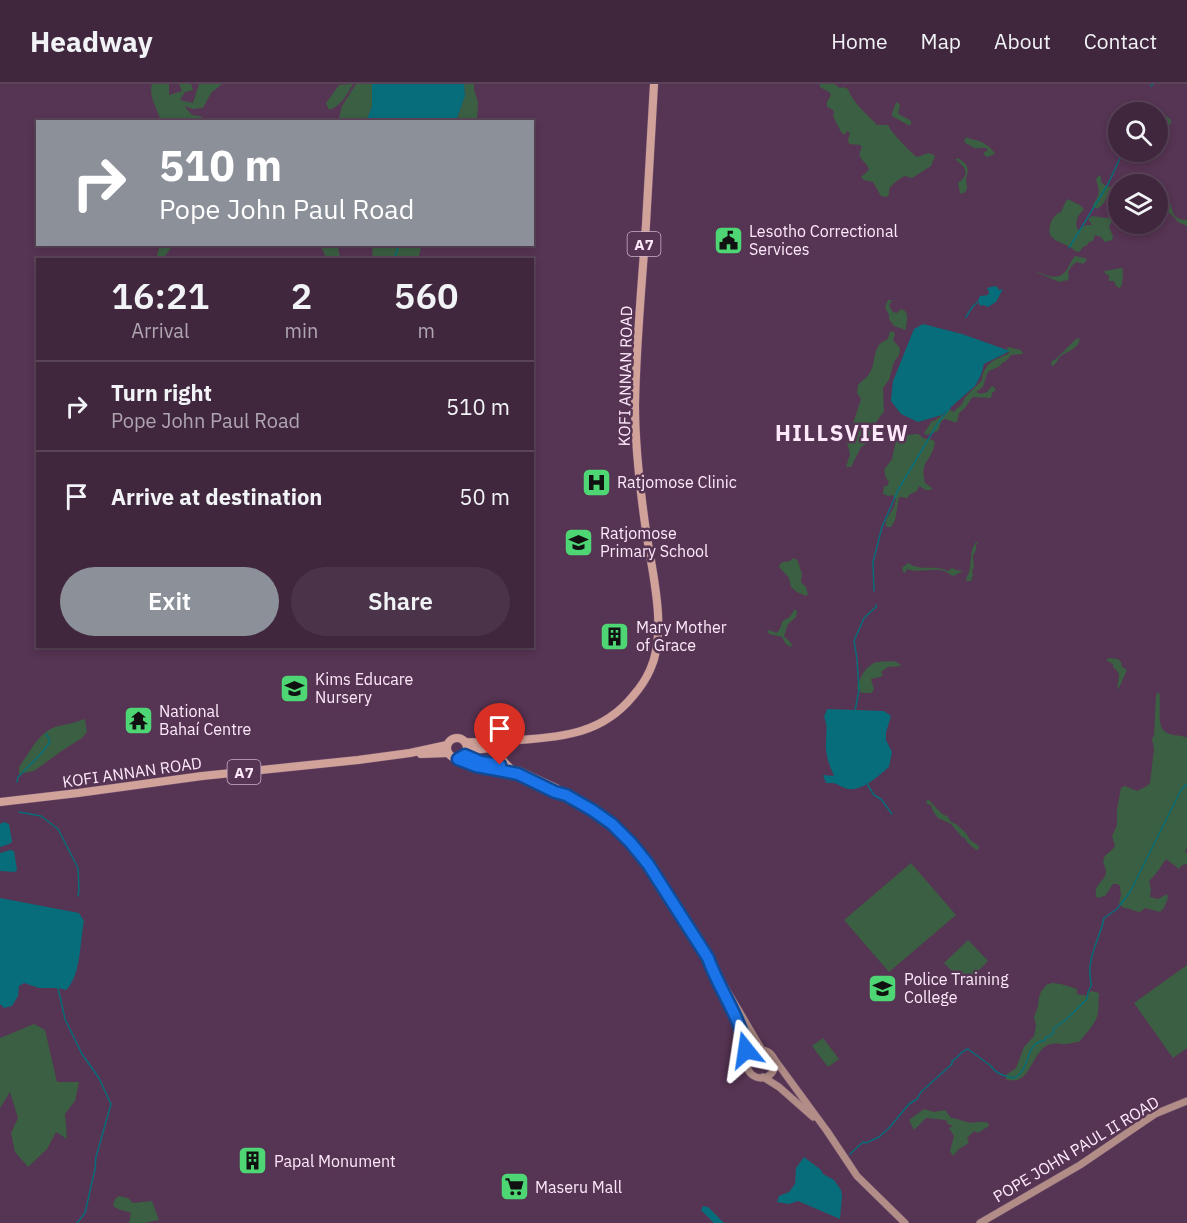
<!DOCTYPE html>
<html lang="en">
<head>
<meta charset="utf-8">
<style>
	:root { --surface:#40273e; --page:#4b3349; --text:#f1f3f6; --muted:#aea5b0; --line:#594458; --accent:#8c9099 }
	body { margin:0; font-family:"IBM Plex Sans",sans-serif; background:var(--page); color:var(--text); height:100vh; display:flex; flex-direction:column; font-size:22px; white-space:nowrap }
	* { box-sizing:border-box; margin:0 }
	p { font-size:20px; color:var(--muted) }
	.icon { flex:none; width:33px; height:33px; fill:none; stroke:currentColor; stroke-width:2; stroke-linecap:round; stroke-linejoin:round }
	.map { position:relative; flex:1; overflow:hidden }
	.panel { position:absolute; left:36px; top:174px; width:498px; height:390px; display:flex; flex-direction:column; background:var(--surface); border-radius:0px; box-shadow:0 3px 9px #0003,0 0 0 2px var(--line) }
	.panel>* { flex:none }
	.banner { position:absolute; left:36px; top:36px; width:498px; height:126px; border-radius:0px; box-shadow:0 3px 9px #0003,0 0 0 2px var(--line); background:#8c9099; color:#fff; overflow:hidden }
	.fabs { position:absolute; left:1108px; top:18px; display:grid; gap:12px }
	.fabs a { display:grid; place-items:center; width:60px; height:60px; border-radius:50%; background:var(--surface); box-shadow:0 3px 9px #0003,0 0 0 2px var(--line); font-size:30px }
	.pin { position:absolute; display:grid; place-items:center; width:51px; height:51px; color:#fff; margin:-62px -26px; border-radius:50% 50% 50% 0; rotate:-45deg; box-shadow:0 0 6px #0007 }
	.pin .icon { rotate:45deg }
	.me { position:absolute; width:66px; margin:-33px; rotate:345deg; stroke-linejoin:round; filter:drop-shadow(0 0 4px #0008) }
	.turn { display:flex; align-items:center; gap:21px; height:126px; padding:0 24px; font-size:27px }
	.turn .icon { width:78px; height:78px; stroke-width:2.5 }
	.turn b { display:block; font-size:42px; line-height:51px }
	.eta { display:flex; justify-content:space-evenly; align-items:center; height:102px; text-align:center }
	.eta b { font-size:36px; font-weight:600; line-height:42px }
	.action { display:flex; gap:12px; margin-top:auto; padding:12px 24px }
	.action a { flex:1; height:69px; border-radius:36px; background:var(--accent); color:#fff; font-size:24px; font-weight:600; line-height:69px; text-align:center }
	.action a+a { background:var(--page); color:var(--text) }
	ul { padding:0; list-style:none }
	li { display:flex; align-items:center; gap:18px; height:90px; padding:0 24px; border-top:2px solid var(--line) }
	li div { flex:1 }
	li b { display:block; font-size:22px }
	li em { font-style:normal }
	header { display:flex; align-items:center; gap:36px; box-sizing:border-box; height:84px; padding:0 30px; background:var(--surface); border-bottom:2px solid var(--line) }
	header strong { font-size:28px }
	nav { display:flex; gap:33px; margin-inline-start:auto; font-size:21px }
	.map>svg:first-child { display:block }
	.green { fill:#3b5f42 }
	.water { fill:#076d7a }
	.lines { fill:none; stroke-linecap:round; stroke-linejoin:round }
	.stream { stroke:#076d7a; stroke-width:1.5 }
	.secondary-casing { stroke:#71516e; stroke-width:8 }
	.primary-casing { stroke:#71516e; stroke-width:9 }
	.secondary { stroke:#b28d87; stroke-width:7 }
	.primary { stroke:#d0a29a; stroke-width:8 }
	.route-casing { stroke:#114b97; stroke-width:15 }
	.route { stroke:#1a73e8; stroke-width:10 }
	.labels { text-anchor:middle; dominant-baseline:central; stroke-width:5; stroke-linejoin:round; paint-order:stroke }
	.shield { fill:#563453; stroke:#ccb3c9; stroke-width:1.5 }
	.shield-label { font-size:15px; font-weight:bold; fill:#fee9fb }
	.poi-label { font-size:16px; fill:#fee9fb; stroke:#563453; text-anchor:start }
	.street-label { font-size:16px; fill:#fee9fb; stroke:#563453 }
	.district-label { font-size:22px; font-weight:bold; letter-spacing:1.5px; fill:#fee9fb; stroke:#563453 }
</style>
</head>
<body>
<header>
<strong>Headway</strong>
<nav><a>Home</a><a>Map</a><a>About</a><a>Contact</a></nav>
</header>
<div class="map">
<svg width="1187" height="1139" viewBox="0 0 1187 1139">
	<rect width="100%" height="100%" fill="#563453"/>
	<g class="green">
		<path d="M152 0H169V11L182 7 179 0H191L193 6 185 8 180 16 193 19 199 0H222L211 9 203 24 193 25 184 22 192 31 200 32 207 37 161 38C158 25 148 13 152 0Z"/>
		<path d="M353 0C346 12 342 21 329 26L326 19 339 1Z"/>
		<polygon points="356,0 372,0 372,23 366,37 338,38 342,22"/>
		<polygon points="464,0 474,0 474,6 478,18 477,37 456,38 465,12"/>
		<path d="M820 0H834L840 4 843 3 848 5C852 18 868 31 877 41H888C891 48 911 69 917 73 925 71 928 66 935 72L931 82 912 94C911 94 906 92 905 92 901 93 891 101 889 105V110L887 113 881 112 873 98 864 96 861 93 869 86C866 75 855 76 862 63L860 61 849 60 848 56 850 49 847 47 844 51 841 48 833 32 834 29 833 26 827 23V18L831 11 829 8 820 3Z"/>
		<path d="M898 18 900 22 898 29C901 33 907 33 911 37V41H908L892 32V29L896 19Z"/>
		<polygon points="1148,19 1169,34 1171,36 1171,40 1158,43 1158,28 1154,28 1147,20"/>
		<path d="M967 53C969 55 972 55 975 56 983 57 992 64 995 70L987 73 983 70 985 68 987 67 988 65C983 62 979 65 975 64 971 63 970 60 966 60L964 56Z"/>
		<path d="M958 74C967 80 970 84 966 94 966 101 970 106 962 110L960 109 958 99C960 97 963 95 964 93 969 86 961 80 956 76V75Z"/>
		<path d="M1099 91 1101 93V98L1107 103H1112L1113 105 1102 121 1097 125 1093 122C1094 117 1097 116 1098 111 1100 106 1097 100 1096 95Z"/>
		<path d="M1162 112H1164L1166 117 1170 119C1174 129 1171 135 1187 136V142L1178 138 1172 131 1161 124 1160 118Z"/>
		<path d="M1068 115C1074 120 1081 119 1084 126 1078 130 1074 138 1078 146L1086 141H1092L1088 135 1092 132 1106 134 1112 133 1114 135 1109 142 1113 153 1112 156 1105 158 1101 153 1095 151 1093 157 1089 158 1087 161 1083 163 1079 168 1075 167 1072 164 1055 156 1050 151C1048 142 1052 131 1061 128L1066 117Z"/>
		<polygon points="160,161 173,161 163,175 156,175"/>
		<path d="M320 161H338L339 163C338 168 339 171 342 175H327Z"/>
		<polygon points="374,161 374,160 423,161 421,164 418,175 373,176 372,167"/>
		<path d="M1075 172 1085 174 1087 176 1083 180 1077 178C1072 180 1066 188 1069 193L1068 196 1059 198 1034 187C1042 188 1055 199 1065 188 1069 184 1071 176 1075 172Z"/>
		<path d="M1121 184 1123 185C1123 190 1123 199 1121 203L1119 204 1116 202 1114 197H1109V192L1104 188 1105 187Z"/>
		<path d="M888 216H892L889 222 893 228 897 229 901 225C911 228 906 237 906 246L894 242 889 235V231L885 223Z"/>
		<path d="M890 247 894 248 895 251 893 256 900 264 899 271 894 278 889 296 883 304 884 328C875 337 874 344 872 356L861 363 851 383H846L850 370 847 358 861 315 857 309 858 301C861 297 867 294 869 290 878 277 870 262 888 255Z"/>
		<path d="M1080 254C1078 267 1065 267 1059 274 1057 277 1056 280 1053 282L1051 281 1052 277 1056 275 1076 255Z"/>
		<path d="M1008 263 1021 266 1023 269 1022 270 1011 271 1006 277 1002 279 1000 282 989 287 987 290 983 303 976 308 981 310 987 308 991 303 993 302 996 306 992 309 991 314 973 313C968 318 966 325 959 329L957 338C953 339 949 335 944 335L941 338 938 347 926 351 924 349 932 337H934L950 326 954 328C956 325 959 323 962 320 963 319 963 317 964 315 969 309 976 302 982 296 983 280 995 275 1008 270L1009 268 1007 264Z"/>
		<path d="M915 350C920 350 920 352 923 354 928 356 931 354 935 358 933 377 919 376 925 399L932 404 931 406H926L919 402 917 407 909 411 908 414 899 413 895 436 891 443H886C885 433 890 431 894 423 895 421 895 418 896 415L892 411 888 412 883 410 884 402H887L889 398 886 394 884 386 892 375 896 356 902 352Z"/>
		<path d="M976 458 978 459 976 461V466L973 472 974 483 972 487 973 491 971 497H966C966 494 968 491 969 488 972 479 969 467 976 458Z"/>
		<path d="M793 474 796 475C800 479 799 484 802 489L801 498 806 503 808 510 806 512 797 508 791 503 789 494 779 483 780 480 783 478 790 477Z"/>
		<path d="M908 479C922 488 934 480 948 487L952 484 956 486 963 487 953 492C949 490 945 486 939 486 929 485 916 489 907 485L905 489 903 488 902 484Z"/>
		<path d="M795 525 797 527 796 533 788 540 784 552 791 559 792 562 790 563 785 559 782 553 769 550 767 547 770 546 776 549C785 543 777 537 789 534Z"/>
		<path d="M1109 574 1118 575 1121 578 1122 583 1127 586 1118 606C1116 596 1124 591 1113 583V580L1106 576Z"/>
		<path d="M894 577 900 580 901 582 888 583 881 588 883 591 880 593 871 595 874 606 871 609H862L857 605C858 596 867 579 878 578 884 577 888 578 894 577Z"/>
		<path d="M1159 608C1162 619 1156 639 1164 647 1171 653 1180 650 1187 654V763L1185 768 1187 769V780L1182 781 1179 785 1166 775C1161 782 1156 791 1149 797L1151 806 1150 813 1158 815 1167 810 1168 814 1164 824 1160 828 1145 824 1140 828C1133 827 1131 824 1123 824L1119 819 1121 811 1120 802 1117 800H1113L1105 812 1097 814C1091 800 1106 799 1106 787 1105 781 1101 778 1105 772 1108 768 1112 767 1115 762L1112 752 1117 741V725L1121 704 1125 702 1137 707 1147 702 1150 699 1154 665 1152 655 1154 651 1156 611Z"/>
		<path d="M83 635 85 636 87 648 82 654 63 666 34 687 19 690V683C29 670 38 649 55 643 65 640 74 640 83 635Z"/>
		<path d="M929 716 942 730 947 732 951 738 956 740 966 749 970 756 979 762 978 766H976C973 763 966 758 965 754L962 753 951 740 938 734 933 727 931 721 927 720 926 717Z"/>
		<polygon points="911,779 956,831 889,888 844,836"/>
		<polygon points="968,856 988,877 965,900 944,879"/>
		<polygon points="1187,881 1187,964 1173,974 1134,919"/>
		<path d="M1052 899 1061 900 1077 905V910L1088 912 1089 908 1092 907 1099 909C1098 916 1099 922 1098 929 1096 940 1086 949 1079 958 1075 958 1070 960 1065 960 1058 960 1053 958 1046 962 1031 971 1029 1004 1006 995V991L1016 984 1024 963 1034 952 1036 942 1034 933 1038 922 1039 913 1041 908 1046 901Z"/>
		<polygon points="34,940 45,946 57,998 79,998 75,1017 65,1030 67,1055 56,1048 47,1065 28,1083 15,1068 11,1049 18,1034 10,1008 0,1024 0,954"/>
		<polygon points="823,954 839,975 828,983 812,962"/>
		<path d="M924 1025 934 1028 945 1026 951 1034C957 1034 961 1037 967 1038 975 1040 978 1036 988 1039L989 1042 978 1049 974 1047 967 1054 969 1059 959 1065 953 1072 950 1067 954 1052 949 1044 953 1042 948 1040 946 1036 926 1034 914 1046 909 1036Z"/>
		<polygon points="119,1112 128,1114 133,1119 152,1117 159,1136 144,1139 129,1139 131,1129 118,1125 113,1122 115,1115"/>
	</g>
	<g class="water">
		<polygon points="372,0 464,0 465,12 456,37 366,37 372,23"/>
		<polygon points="995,202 997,203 999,206 1003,205 996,218 988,223 983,221 980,222 978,216 980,212 988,211 989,208 987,204"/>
		<polygon points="923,240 962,250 1010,267 984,280 981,291 975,302 942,331 918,338 901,330 891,317 893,297 914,245"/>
		<path d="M827 625 884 627 891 632 886 648V656L892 668 889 683C878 692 860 710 845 704 835 700 838 699 826 699L823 691 834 692C829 680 825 671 826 658 826 648 828 642 824 633Z"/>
		<polygon points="4,738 9,740 12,758 9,760 0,763 0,740"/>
		<polygon points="10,766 14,767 17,786 15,788 0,787 0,769"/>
		<path d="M0 814 79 829 84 837C80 857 81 892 66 906L58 904H39L24 899 19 902 18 912 12 922 4 924 0 920Z"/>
		<polygon points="804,1073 821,1086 823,1090 834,1096 841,1106 842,1112 840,1135 798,1117 789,1120 777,1118 779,1112 789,1108 795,1100 796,1084"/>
		<polygon points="703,1122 708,1123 724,1139 714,1139 701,1126"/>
	</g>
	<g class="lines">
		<g class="stream">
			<polyline points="1151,2 1153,0"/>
			<polyline points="1141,28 1143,25"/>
			<polyline points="1069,164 1108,100 1123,68"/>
			<polyline points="394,176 399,160"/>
			<polyline points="966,233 973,222 978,218"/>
			<polyline points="874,507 873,478 882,443 898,406 938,339 950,324"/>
			<polyline points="855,627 859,606 857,575 854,557 864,534 876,523 876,521"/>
			<polyline points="17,698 18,693 40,671 50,658 48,653 46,650"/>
			<polyline points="867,700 874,711 881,715 892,730"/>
			<polyline points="19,728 41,732 58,745 78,784 79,805 78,812"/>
			<polyline points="58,904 65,935 82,970 99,994 111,1020 96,1073 95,1085 85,1129 77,1139"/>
			<path d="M850 1070 863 1058 866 1059 879 1053 889 1044 909 1020 917 1015 921 1008 952 980V977C959 974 960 967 968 965L991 982C996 990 1005 992 1014 994 1033 984 1022 961 1045 956L1046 953 1050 952 1054 948 1053 945 1068 934 1087 915 1088 908 1091 902C1091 896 1089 889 1090 882 1092 865 1101 850 1104 834L1117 825 1130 808 1181 706 1187 700"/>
		</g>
		<defs>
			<g id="secondary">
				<polyline points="465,671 481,678 520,687 557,704 612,740 631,759 648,780 703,866 762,966"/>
				<polyline points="458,675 476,682 487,684"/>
				<polyline points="723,907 740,942 745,957 748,976"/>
				<circle cx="761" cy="980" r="14"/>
				<polyline points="772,972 827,1047 857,1092 905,1139"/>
				<polyline points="763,993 779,1003 813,1033"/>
				<polyline points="980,1139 1080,1081 1155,1030 1187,1017"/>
			</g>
			<g id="primary">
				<circle cx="457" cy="664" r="10"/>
				<path d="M465 658C483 659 501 657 519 656 564 653 603 649 633 612 640 604 646 595 650 586 668 547 652 488 646 447 640 405 635 363 635 321 636 260 642 200 646 140 649 93 651 47 654 0"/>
				<path d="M508 662C497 669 500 675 509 683"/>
				<polyline points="467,667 497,663"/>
				<polyline points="421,670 448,669"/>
				<polyline points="0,718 78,709 202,692 358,676 410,669 447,661"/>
			</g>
		</defs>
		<use href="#secondary" class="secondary-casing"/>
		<use href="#primary" class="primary-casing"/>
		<use href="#secondary" class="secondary"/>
		<use href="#primary" class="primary"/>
	</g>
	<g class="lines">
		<defs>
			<path id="route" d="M500 681 481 678 465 671 458 675 476 682 498 686 518 690 555 708 566 711 592 726 612 740 631 759 648 780 708 874C719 906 741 933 746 966"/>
		</defs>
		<use href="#route" class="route-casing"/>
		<use href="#route" class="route"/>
	</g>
	<defs>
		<symbol id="civic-square" viewBox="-11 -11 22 22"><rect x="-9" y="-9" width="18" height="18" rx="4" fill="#4ed675" stroke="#563453"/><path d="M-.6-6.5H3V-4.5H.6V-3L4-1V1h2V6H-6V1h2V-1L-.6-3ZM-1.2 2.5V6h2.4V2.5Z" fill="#111"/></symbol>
		<symbol id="hospital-square" viewBox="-11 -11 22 22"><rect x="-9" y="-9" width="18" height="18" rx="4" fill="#4ed675" stroke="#563453"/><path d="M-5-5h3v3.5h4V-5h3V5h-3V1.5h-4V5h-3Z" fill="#111"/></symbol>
		<symbol id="school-square" viewBox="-11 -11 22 22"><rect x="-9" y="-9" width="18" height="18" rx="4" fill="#4ed675" stroke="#563453"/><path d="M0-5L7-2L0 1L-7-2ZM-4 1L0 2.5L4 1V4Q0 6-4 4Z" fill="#111"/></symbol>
		<symbol id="building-square" viewBox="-11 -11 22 22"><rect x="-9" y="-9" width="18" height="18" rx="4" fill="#4ed675" stroke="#563453"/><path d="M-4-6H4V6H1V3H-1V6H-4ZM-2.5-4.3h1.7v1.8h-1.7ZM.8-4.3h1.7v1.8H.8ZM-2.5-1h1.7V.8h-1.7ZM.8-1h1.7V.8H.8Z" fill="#111"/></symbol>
		<symbol id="temple-square" viewBox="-11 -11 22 22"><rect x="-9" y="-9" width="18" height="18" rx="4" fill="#4ed675" stroke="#563453"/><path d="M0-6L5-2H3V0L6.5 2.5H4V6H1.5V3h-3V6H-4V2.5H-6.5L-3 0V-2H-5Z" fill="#111"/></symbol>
		<symbol id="university-square" viewBox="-11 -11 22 22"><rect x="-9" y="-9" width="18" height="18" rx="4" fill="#4ed675" stroke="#563453"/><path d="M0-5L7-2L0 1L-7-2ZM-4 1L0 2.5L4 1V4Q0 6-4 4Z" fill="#111"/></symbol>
		<symbol id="supermarket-square" viewBox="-11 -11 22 22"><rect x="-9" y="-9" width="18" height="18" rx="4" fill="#4ed675" stroke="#563453"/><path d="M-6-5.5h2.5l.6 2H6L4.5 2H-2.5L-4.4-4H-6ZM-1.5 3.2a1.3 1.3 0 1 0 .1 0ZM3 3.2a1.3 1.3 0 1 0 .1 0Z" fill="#111"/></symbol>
	</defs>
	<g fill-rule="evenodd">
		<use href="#civic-square" x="712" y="140" width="33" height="33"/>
		<use href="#hospital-square" x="580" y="382" width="33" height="33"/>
		<use href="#school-square" x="562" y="442" width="33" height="33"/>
		<use href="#building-square" x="598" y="536" width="33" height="33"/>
		<use href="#school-square" x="278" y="588" width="33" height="33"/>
		<use href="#temple-square" x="122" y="620" width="33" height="33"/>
		<use href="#university-square" x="866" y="888" width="33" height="33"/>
		<use href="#building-square" x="236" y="1060" width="33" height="33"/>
		<use href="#supermarket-square" x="498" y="1086" width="33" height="33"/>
	</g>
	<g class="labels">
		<g class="shield">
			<rect x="627.5" y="148" width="33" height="24" rx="4.5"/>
			<rect x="227.5" y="676" width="33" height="24" rx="4.5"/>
		</g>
		<g class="shield-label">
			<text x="644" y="160">A7</text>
			<text x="244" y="688">A7</text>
		</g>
		<g class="poi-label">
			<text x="749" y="147">Lesotho Correctional<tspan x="749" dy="18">Services</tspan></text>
			<text x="617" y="398">Ratjomose Clinic</text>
			<text x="600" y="449">Ratjomose<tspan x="600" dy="18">Primary School</tspan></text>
			<text x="636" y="543">Mary Mother<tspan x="636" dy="18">of Grace</tspan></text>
			<text x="315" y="595">Kims Educare<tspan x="315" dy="18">Nursery</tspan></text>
			<text x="159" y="627">National<tspan x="159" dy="18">Bahaí Centre</tspan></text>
			<text x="904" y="895">Police Training<tspan x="904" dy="18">College</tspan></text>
			<text x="274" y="1077">Papal Monument</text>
			<text x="535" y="1103">Maseru Mall</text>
		</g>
		<g class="street-label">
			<text transform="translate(625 292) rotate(-89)">KOFI ANNAN ROAD</text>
			<text transform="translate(132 688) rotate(-8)">KOFI ANNAN ROAD</text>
			<text transform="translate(1076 1065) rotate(-31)">POPE JOHN PAUL II ROAD</text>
		</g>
		<g class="district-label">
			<text x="842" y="348">HILLSVIEW</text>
		</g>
	</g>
</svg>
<div class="fabs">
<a><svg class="icon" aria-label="search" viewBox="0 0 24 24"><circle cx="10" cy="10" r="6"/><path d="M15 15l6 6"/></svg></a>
<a><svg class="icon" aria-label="layers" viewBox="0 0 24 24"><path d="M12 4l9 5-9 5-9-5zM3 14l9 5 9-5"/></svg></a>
</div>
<div class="pin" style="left:500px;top:681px;background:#d93025"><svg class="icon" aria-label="arrive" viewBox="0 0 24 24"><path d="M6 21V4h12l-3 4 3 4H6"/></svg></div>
<svg class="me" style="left:746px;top:966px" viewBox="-20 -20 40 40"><path d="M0-17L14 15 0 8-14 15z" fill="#1a73e8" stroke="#fff" stroke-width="4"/></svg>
<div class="banner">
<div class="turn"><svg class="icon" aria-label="right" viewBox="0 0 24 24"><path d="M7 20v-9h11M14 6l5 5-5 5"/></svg><div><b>510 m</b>Pope John Paul Road</div></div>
</div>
<section class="panel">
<div class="eta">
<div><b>16:21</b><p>Arrival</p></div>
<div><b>2</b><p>min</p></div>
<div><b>560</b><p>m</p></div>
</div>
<ul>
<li><svg class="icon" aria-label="right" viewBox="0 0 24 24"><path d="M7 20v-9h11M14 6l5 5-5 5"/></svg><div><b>Turn right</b><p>Pope John Paul Road</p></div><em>510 m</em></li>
<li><svg class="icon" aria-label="arrive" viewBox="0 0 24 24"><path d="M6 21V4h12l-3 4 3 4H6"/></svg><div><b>Arrive at destination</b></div><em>50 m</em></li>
</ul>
<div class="action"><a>Exit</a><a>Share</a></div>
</section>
</div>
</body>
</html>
